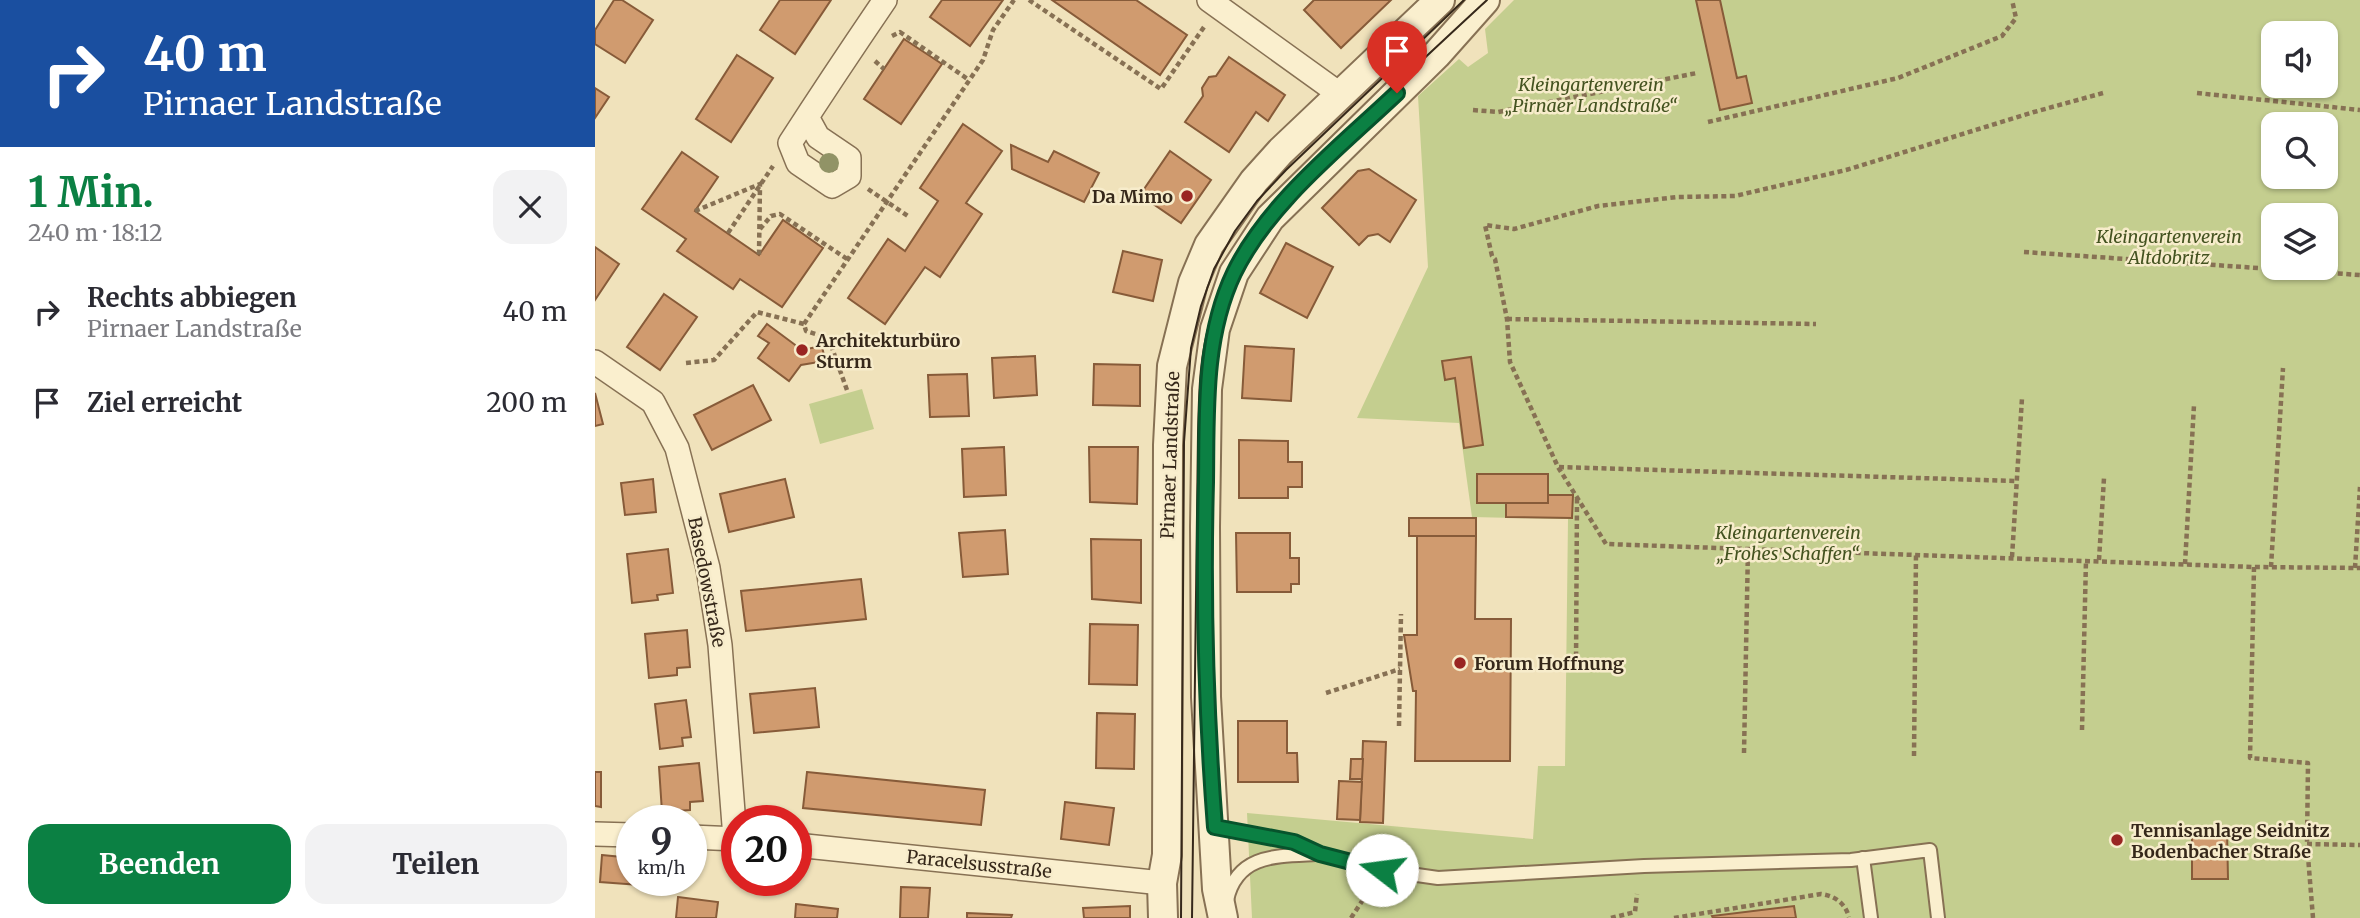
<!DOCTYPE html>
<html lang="de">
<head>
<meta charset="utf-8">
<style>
	:root { --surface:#fff; --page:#f2f2f3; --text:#2b2b33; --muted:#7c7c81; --accent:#0b8043 }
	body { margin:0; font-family:Merriweather,serif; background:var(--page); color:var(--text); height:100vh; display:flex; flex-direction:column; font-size:26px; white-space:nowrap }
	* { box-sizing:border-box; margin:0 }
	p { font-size:23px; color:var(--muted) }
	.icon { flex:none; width:38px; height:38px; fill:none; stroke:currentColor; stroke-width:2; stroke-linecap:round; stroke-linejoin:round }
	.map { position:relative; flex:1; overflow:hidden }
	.panel { display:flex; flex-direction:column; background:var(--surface); width:595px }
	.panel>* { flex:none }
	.hud { background:#1a4fa0; color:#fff; overflow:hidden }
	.tools { position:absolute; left:1666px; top:21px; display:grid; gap:14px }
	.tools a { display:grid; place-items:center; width:77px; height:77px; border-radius:14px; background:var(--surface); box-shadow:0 2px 5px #0004; font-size:35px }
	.speed { position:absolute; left:21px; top:805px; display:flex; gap:14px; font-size:35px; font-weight:700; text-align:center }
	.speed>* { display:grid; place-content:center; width:91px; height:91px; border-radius:50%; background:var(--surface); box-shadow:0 2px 5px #0004; line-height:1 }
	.speed small { font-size:18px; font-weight:400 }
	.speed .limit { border:10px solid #d22; background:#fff; color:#111 }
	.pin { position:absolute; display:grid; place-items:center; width:60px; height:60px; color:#fff; margin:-72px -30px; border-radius:50% 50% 50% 0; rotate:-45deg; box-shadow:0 0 7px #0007 }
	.pin .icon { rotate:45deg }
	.me { position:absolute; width:77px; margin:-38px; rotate:285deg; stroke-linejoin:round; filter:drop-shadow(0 0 5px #0008) }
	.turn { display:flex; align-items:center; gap:24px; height:147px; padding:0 28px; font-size:32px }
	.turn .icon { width:91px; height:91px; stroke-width:2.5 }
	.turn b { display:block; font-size:49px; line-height:60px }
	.round { display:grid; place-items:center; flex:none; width:74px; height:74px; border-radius:21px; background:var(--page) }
	.overview { display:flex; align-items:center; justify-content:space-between; height:119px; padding:0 28px }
	h1 { font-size:42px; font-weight:700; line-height:52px; color:var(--accent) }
	.primary-button { display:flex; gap:14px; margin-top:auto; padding:14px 28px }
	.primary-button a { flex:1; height:80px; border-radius:21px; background:var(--accent); color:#fff; font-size:28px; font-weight:700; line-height:80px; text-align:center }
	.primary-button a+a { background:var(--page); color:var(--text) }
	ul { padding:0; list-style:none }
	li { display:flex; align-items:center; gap:21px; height:91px; padding:0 28px }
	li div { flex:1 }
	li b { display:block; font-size:26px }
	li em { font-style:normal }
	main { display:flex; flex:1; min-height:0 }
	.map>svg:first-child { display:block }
	.green { fill:#c4ce8f; fill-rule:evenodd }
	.building { fill:#d09b6f; stroke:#875b39; stroke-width:2 }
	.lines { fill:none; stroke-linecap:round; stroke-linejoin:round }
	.service-casing { stroke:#877154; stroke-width:16 }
	.minor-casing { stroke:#877154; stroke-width:26 }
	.tertiary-casing { stroke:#877154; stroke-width:32 }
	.path { stroke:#877154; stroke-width:4.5; stroke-dasharray:5 3.5; stroke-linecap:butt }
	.service { stroke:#faefce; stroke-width:12 }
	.minor { stroke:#faefce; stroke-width:23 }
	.tertiary { stroke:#faefce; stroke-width:28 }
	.tram { stroke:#36281a; stroke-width:2 }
	.tree { fill:#919366 }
	.route-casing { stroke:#07532c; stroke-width:18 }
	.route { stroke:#0b8043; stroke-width:12 }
	.poi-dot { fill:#992522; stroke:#f7eccb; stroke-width:2.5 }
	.labels { text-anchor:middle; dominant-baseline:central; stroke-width:5; stroke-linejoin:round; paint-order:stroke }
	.park-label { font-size:18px; font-style:italic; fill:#445320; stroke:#f7eccb }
	.poi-label { font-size:18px; font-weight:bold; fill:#36281a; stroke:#f7eccb; text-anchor:start }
	.street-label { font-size:18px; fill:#36281a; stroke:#f7eccb }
</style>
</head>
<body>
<main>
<section class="panel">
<div class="hud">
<div class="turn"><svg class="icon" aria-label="right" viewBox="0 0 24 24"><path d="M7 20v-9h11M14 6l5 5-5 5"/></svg><div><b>40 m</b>Pirnaer Landstraße</div></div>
</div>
<div class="overview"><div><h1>1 Min.</h1><p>240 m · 18:12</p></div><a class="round"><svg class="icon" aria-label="close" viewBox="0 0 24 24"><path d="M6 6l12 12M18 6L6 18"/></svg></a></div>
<ul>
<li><svg class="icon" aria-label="right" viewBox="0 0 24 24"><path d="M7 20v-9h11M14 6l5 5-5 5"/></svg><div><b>Rechts abbiegen</b><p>Pirnaer Landstraße</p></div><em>40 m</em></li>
<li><svg class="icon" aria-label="arrive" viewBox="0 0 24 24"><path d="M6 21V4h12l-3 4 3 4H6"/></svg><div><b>Ziel erreicht</b></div><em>200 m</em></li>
</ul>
<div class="primary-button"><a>Beenden</a><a>Teilen</a></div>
</section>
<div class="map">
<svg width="1765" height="918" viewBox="0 0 1765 918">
	<rect width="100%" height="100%" fill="#f0e2bb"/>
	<g class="green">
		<path d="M919 0H1765V918H657L652 813 938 839 943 766H970L973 519 877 517 864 423 762 418 833 267 823 96 864 59 873 67 893 53 890 29ZM1678 33H1731V86H1678ZM1678 124H1731V177H1678ZM1678 215H1731V268H1678Z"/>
		<polygon points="267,389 279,429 225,444 214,404"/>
	</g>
	<g class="building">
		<polygon points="19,0 27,0 58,20 30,63 0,44 0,30"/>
		<polygon points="185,0 236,0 200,54 165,30"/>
		<polygon points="347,0 408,0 375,46 335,17"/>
		<polygon points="457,0 541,0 592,35 565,75"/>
		<polygon points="719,0 796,0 746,48 709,10"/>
		<polygon points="1101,0 1125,0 1142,78 1151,76 1157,103 1125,110"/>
		<polygon points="309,39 347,64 306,124 269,99"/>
		<polygon points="142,55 178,78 136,142 101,119"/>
		<polygon points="634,57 690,95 673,121 661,112 634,152 590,122 608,96 607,88 614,77 621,76"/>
		<polygon points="0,88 14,97 0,118"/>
		<polygon points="368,124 407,151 371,203 387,214 345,277 330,267 290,324 253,298 293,239 310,251 343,201 325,188"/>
		<polygon points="416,145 453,162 459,151 504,173 489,202 417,169"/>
		<polygon points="575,151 616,180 586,223 545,195"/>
		<polygon points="87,152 123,177 100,211 164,255 188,220 228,248 187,307 145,279 138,289 82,251 91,239 47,209"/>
		<polygon points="774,169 821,200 795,242 783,234 773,236 764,245 727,208 763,171"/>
		<polygon points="691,243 738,267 712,318 665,293"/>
		<polygon points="0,247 24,264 0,300"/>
		<polygon points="528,251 567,260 558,301 518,292"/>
		<polygon points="69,294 102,317 65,370 32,347"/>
		<polygon points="172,324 207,350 227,346 230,361 206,365 194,381 163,358 174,343 163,336"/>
		<polygon points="650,346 699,349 696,401 647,398"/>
		<polygon points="440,356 442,395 399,398 397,358"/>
		<polygon points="876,357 888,445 869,448 860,378 850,380 847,361"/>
		<polygon points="499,364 545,365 545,406 498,405"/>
		<polygon points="372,374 374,416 335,417 333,375"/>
		<polygon points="158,385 176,420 117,450 99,415"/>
		<polygon points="0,393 8,424 0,426"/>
		<polygon points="644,440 693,441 693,462 707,462 707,487 693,487 693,498 644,498"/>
		<polygon points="409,447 411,495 369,497 367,449"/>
		<polygon points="494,447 543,447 542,504 495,502"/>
		<rect x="882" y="474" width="71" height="29"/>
		<polygon points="58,479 61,512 30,515 26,483"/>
		<polygon points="190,479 199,517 134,532 125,494"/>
		<polygon points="953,495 978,495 977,518 911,517 911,503 953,503"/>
		<rect x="814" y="518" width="67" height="18"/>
		<polygon points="410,530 413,574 368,577 364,533"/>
		<polygon points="641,533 695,533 695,558 704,558 704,584 696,584 696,592 642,592"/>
		<polygon points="822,536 881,536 880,619 916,619 915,761 820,761 821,691 818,691 809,635 822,635"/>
		<polygon points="496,539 546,540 546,603 497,599"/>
		<polygon points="73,549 78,593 62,595 63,600 37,603 32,554"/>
		<polygon points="266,579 271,619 151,631 146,591"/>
		<polygon points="495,624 543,625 542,685 494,684"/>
		<polygon points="92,630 95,667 82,668 82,675 54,678 50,634"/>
		<polygon points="220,688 224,727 159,733 155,694"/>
		<polygon points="91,700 96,737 87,738 88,746 65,749 60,704"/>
		<polygon points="502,713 540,714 539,769 501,768"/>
		<polygon points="643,721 692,721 692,753 702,753 703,782 643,782"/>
		<polygon points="768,741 791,742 788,823 765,822"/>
		<polygon points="756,759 768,759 767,779 755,779"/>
		<polygon points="104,763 108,801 95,802 95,810 67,812 64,767"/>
		<polygon points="0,772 6,772 6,807 0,806"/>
		<polygon points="212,772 390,790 386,825 208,808"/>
		<polygon points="744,781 767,782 765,820 742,819"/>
		<polygon points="470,802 519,808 514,845 466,839"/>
		<polygon points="1597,829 1632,829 1633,879 1597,879"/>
		<polygon points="7,855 37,858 37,880 59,880 58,886 5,882"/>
		<polygon points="306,887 335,888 333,918 305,918"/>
		<polygon points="83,897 123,902 121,918 81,918"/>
		<polygon points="201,904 243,909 242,918 200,918"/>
		<polygon points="535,906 535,918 489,918 488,908"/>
		<polygon points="1199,906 1201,918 1118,918 1117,916"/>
		<polygon points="372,913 417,915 416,918 372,918"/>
	</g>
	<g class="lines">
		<defs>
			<g id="service">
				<polyline points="620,827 699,842 725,854 787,870 843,878 1049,866 1256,860 1335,850 1343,918"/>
				<polyline points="1268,858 1276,918"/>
				<path d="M632 900C642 854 682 856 721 854"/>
			</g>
			<g id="minor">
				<polyline points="614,0 746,95"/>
				<path d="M212 117 223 137 254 158V176L237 186 203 163 195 143C226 95 258 47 290 0"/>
				<polyline points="0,362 58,402 82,448 113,568 125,645 140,838"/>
				<polyline points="0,834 37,835"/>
				<polyline points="96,837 142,839"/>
				<polyline points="201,845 567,883"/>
			</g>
			<g id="tertiary">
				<polyline points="568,918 567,883 572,855 573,445 577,366 598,283 614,245 659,181 686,151 845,0"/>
				<polyline points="628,918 622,889 611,697 610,527 612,389 620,329 639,273 675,218 842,54 890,0"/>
			</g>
		</defs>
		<use href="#service" class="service-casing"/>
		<use href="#minor" class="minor-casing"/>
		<use href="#tertiary" class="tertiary-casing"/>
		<g class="path">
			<polyline points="434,0 566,89 609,27"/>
			<polyline points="297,36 305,32 374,80"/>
			<polyline points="280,61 289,69"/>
			<polyline points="1508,93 1439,112 1251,170 1140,196 1082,197 1003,206 919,229 890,225 897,256 900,259 912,319 915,362 963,467 1011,544 1659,567 1765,568"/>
			<polyline points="1602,93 1765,110"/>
			<polyline points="878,110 903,112 1102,73"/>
			<polyline points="1113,122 1303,78 1407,36 1421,18 1417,0"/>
			<polyline points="273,189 313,216"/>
			<polyline points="100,211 165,184 164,255"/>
			<polyline points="165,229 176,216 185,214 252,259"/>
			<polyline points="133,233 178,166"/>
			<polyline points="1429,252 1765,275"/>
			<polyline points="912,319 1221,324"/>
			<polyline points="209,324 388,60 398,30 419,0"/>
			<polyline points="91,363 119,360 162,312 209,324 211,331 230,337 237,348 253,393"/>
			<polyline points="964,467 1421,481"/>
			<polyline points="1417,557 1427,398"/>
			<polyline points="1504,560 1509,478"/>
			<polyline points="1590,564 1599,405"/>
			<polyline points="1659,567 1655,758 1713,763 1712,844 1718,918"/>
			<polyline points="1676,567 1688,368"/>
			<polyline points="1760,568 1765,487"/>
			<polyline points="981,665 982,498"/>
			<polyline points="731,693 805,669"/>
			<polyline points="804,726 806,614"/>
			<polyline points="1487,730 1491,560"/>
			<polyline points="1149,753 1153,548"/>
			<polyline points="1319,756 1321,554"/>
			<polyline points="1712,844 1765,845"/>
			<polyline points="756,918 777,886"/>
			<polyline points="1016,918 1040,912 1042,894"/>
			<path d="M1079 918 1226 894C1240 896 1250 903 1254 917"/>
		</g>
		<use href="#service" class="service"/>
		<use href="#minor" class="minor"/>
		<use href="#tertiary" class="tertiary"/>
		<g class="tram">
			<polyline points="586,918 589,442 596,348 606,306 619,269 640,231 662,201 691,170 869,0"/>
			<path d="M597 918 603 434C604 396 604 356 616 318 646 225 702 177 771 113 811 75 851 38 892 0"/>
		</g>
	</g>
	<circle class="tree" cx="234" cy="163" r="10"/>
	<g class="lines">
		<defs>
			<path id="route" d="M787 870 725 854 699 842 620 827C611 712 608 597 611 482 612 413 608 338 639 273 673 203 746 146 802 93"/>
		</defs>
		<use href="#route" class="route-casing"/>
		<use href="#route" class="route"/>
	</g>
	<g class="poi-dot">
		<circle cx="592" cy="196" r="7"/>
		<circle cx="207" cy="350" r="7"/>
		<circle cx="865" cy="663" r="7"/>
		<circle cx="1522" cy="840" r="7"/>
	</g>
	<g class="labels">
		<g class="park-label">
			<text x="996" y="84">Kleingartenverein<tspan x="996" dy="21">„Pirnaer Landstraße“</tspan></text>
			<text x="1574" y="236">Kleingartenverein<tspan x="1574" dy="21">Altdobritz</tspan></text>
			<text x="1193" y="532">Kleingartenverein<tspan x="1193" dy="21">„Frohes Schaffen“</tspan></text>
		</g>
		<g class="poi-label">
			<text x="578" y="196" text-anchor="end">Da Mimo</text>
			<text x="221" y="340">Architekturbüro<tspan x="221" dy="21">Sturm</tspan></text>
			<text x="879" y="663">Forum Hoffnung</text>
			<text x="1536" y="830">Tennisanlage Seidnitz<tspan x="1536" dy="21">Bodenbacher Straße</tspan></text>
		</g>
		<g class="street-label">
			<text transform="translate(575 455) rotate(-88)">Pirnaer Landstraße</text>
			<text transform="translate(112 582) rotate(79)">Basedowstraße</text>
			<text transform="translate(384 864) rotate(6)">Paracelsusstraße</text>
		</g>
	</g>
</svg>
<div class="tools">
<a><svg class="icon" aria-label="sound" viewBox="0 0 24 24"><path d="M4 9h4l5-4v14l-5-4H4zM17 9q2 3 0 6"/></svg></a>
<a><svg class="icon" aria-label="search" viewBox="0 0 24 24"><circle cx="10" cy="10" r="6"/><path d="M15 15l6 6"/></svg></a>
<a><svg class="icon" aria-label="layers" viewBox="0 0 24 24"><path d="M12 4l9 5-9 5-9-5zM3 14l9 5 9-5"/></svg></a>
</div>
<div class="speed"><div>9<small>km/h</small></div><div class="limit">20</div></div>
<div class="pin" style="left:802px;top:93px;background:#d93025"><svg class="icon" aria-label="arrive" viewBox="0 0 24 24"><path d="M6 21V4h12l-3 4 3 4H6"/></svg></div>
<svg class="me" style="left:787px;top:870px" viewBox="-20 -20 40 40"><circle r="19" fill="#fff"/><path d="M0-13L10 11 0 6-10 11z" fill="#0b8043"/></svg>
</div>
</main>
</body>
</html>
